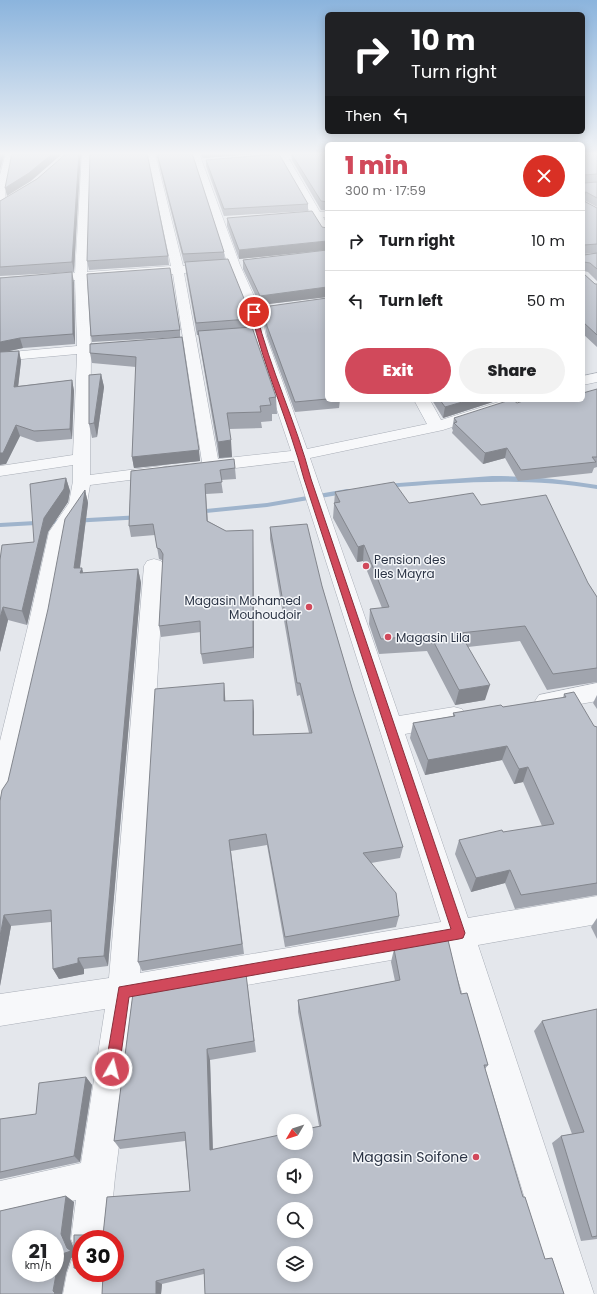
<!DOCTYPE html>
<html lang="en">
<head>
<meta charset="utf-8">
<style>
	:root { --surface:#fff; --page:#f2f2f2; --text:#202124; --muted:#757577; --line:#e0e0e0; --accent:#d1495b }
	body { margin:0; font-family:Poppins,sans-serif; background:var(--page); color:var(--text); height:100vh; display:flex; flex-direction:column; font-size:15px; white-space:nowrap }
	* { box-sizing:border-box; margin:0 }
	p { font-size:13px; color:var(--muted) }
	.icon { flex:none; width:22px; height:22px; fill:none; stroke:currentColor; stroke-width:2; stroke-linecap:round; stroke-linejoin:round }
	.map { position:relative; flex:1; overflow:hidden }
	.sheet { position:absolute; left:325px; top:142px; width:260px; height:260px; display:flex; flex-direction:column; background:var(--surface); border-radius:6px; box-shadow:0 2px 10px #0003 }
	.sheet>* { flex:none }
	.guide { position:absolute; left:325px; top:12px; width:260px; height:122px; border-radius:6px; box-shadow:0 2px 10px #0003; background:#202124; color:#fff; overflow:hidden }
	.needle { width:26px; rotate:231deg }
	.tools { position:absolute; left:277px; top:1114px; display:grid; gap:8px }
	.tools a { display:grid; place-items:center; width:36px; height:36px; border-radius:50%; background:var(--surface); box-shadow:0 2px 10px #0003; font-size:20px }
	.speed { position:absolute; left:12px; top:1230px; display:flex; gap:8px; font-size:20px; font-weight:700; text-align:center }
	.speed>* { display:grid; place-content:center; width:52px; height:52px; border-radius:50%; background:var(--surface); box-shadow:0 2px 10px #0003; line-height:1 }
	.speed small { font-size:10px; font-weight:400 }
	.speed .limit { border:6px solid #d22; background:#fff; color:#111 }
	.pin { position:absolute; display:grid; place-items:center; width:34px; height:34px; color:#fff; margin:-17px; border:2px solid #fff; border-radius:50%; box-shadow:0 1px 4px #0007 }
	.me { position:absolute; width:44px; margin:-22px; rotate:8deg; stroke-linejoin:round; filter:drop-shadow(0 0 3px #0008) }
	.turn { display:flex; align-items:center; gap:14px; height:84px; padding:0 20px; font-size:18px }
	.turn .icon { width:52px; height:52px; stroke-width:2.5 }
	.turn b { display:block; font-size:28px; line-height:34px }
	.then { display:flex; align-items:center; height:38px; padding:0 20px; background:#0003; gap:8px; font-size:15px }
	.round { display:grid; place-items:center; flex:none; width:42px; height:42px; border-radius:21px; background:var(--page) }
	.headline { display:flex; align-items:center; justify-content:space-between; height:68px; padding:0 20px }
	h1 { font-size:24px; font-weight:800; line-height:30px; color:var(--accent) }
	.button { display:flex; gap:8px; margin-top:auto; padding:8px 20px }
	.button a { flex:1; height:46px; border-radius:24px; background:var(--accent); color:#fff; font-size:16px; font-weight:800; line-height:46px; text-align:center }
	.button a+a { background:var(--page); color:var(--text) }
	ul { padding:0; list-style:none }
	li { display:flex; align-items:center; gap:12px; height:60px; padding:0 20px; border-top:1px solid var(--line) }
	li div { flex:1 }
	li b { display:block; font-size:15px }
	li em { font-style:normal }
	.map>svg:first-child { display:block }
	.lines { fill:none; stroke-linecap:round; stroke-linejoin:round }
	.stream { fill:#9fb4cc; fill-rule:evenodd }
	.minor-casing { stroke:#a9aeb7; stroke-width:1 }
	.minor { fill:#f7f8fa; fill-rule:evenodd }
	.wall { fill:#a1a5ae; fill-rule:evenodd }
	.shaded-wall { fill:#83868d }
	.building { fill:#bbc0ca; stroke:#83868d; fill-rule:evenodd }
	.route { fill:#d1495b; stroke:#882f3b }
	.poi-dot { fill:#d1495b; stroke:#f4f6f9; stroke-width:1.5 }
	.labels { text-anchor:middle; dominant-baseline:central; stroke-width:3; stroke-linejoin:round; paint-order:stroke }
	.poi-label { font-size:12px; fill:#2b3445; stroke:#f4f6f9; text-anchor:start }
	.near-poi-label { font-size:14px; fill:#2b3445; stroke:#f4f6f9; text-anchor:end }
</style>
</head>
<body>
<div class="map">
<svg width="597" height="1294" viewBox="0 0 597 1294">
	<rect width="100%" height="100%" fill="#e4e7ec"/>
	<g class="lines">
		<g class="stream">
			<path d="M492 476C527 476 562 479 597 485V489C525 477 458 482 386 488L382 486 386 484Z"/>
			<polygon points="347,489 350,489 350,493 267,507 196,514 192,512 196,510 267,503"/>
			<polygon points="141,515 145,517 144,519 0,527 0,523"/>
		</g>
		<defs>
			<g id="minor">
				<polygon points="6,153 14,153 5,194 7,204 2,207 0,207 0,175"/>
				<polygon points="82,153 90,153 87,272 171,266 147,153 155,153 183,266 215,263 219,264 221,267 219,270 215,271 184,273 218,459 291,451 252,336 247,312 228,265 191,153 199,153 240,265 261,312 266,336 307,449 427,424 414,400 430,400 441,420 505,400 529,400 526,403 443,430 310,458 399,716 454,707 462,709 466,716 462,723 405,734 468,918 597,896 597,924 478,945 594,1294 554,1294 449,950 137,1004 115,1177 109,1239 81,1239 81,1254 77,1252 71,1239 76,1200 0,1217 0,1181 81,1163 105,1009 0,1026 0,994 109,978 144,566 147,561 154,559 161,561 164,566 140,973 441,922 294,461 211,471 200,470 197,466 202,462 173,274 87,280 91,344 103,345 105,348 103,351 91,353 90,475 161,466 167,467 170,471 167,475 161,476 90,485 87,503 67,532 51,622 13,793 9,801 0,804 0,741 29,622 49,532 69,503 73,481 73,465 0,476 0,466 73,455 77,354 0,361 0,353 77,346 75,280 0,286 0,278 75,273"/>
				<polygon points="277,153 327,153 327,156 289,159 320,212 327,211 327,217 323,217 327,224 327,236 323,235 313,218 284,221 279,218 284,215 310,212 280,159 250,162 245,159 250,156 277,154"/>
				<polygon points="597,373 597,382 583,385 583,376"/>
				<polygon points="597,683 597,701 547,710 539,707 535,701 539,695"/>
				<polygon points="81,1256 81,1273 105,1273 103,1294 63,1294 67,1273 72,1259"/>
			</g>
		</defs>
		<use href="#minor" class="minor-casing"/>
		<use href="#minor" class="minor"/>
	</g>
	<g class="wall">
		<polygon points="80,153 74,272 0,276 0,201"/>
		<polygon points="156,153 192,153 224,252 225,260 249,319 249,327 276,397 277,414 272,414 272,421 261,422 262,428 229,429 232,457 219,458 200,346 199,335 197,335 186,273 185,263 184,263"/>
		<polygon points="200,153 264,153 203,158"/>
		<polygon points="291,153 327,153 327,221 326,218 326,210 321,210 292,160"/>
		<path d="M583 153H597V207L584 200V201L597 208V281L588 272 584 271V274L595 284H597V347L583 334ZM595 253 584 255V254Z"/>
		<polygon points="206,160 308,204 308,211 224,216 206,166"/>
		<polygon points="227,218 322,227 327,228 327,297 260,305 243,269 243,260 327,250 239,259 227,226"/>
		<polygon points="168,256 169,265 89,270 87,261"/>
		<polygon points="0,278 74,282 75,344 23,348 4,352 19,351 21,361 18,386 72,380 74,391 72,439 37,442 20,436 6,464"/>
		<polygon points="327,298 327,400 340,400 339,408 295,412 267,336 263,316 263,307"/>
		<polygon points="180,330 180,337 92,342 91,336"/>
		<polygon points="182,337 200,461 134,468 132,457 136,367 92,363 90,353"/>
		<polygon points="101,374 104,387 97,437 92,438 89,424"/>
		<polygon points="597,389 597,467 594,468 592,473 518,481 505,458 483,464 452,433 453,430 452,429 454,418 517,403 583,400"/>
		<polygon points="432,400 499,400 443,418"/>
		<polygon points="235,468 236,479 221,480 223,493 206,494 208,521 226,531 253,540 254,658 203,664 201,654 201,632 161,637 159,626 163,562 162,560 159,559 155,535 131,537 129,526 131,471"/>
		<polygon points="66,478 70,491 68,502 48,532 27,625 8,620 0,652 0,560 34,542"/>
		<polygon points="85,490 88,503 80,568 82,568 83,573 138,569 141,583 108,966 84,969 84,974 59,979 53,969 51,922 11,926 0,986 8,781"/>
		<polygon points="335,492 409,503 481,505 588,583 597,597 597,682 547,690 520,641 468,647 485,700 455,705 427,651 379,654 369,624 370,609 382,608 363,561 357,562 333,518"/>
		<polygon points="270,527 322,586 353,691 403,847 400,858 371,863 399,916 396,927 285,947 267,845 231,851 244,954 142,971 138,962 224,683 225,701 254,712 254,735 309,733 300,695 297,696 270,539"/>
		<polygon points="564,694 594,726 597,727 597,895 515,909 505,883 471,892 455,854 459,840 542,826 523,782 514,784 502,760 425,775 410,738 413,723 453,716 453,713 503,707 563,698"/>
		<polygon points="597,695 597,709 593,703"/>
		<polygon points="597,918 597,939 591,927"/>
		<path d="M448 940 461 994 467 993 488 1065 485 1069 523 1197H525L545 1259 552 1258 564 1294H205L204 1274 162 1284 161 1294H102L103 1278 98 1275V1273H115V1239H81V1271L74 1268V1257L71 1258 66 1273 62 1294H0V1211L66 1196 74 1202 70 1239 74 1249V1235H103L107 1197 190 1191 185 1141 120 1149 114 1141 133 993 246 974 256 1052 210 1060 213 1150 284 1134V1143H306V1129L319 1126 298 1012V1000L395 981 391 962 394 949ZM284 1165H306V1187H284ZM284 1209H306V1231H284ZM21 1239H55V1273H21ZM284 1253H306V1275H284Z"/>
		<polygon points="597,1009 597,1239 581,1241 552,1143 561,1136 572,1134 534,1031 542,1021"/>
		<polygon points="86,1077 92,1085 80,1162 1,1179 0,1179 0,1172 36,1114"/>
	</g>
	<g class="shaded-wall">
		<polygon points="1,153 5,153 0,170 0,156"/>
		<polygon points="53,153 63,153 31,181 7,196 5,188"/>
		<polygon points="79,153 81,153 74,272 72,262"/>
		<polygon points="202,153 264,153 203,158"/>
		<polygon points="586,192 584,200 583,193"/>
		<polygon points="327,241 327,250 239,259 239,250"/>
		<polygon points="72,272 74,282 75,344 73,334"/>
		<polygon points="327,287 327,297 260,305 260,296"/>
		<polygon points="20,338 23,348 0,353 0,342"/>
		<polygon points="19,351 21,361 17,397 14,387"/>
		<polygon points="101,374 104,387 97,437 94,423"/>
		<polygon points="72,380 74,391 72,439 70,429"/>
		<polygon points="469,400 499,400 443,418 445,407"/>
		<polygon points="16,425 20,436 6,464 0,465 0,453"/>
		<polygon points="231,440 232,457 219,458 218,442"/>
		<polygon points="507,448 505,458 483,464 485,453"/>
		<polygon points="199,450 200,461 134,468 132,457"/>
		<polygon points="66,478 70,491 68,502 48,532 27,625 22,611 44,518"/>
		<polygon points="85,490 88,503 78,582 74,568"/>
		<polygon points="253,530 253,540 254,658 253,647"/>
		<polygon points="364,545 363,561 357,562 358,547"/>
		<polygon points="82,568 85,582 80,573"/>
		<polygon points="138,569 141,583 108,966 104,956"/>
		<polygon points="3,607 8,620 0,652 0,618"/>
		<polygon points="224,683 225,695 226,713 224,701"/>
		<polygon points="490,685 485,700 455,705 459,690"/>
		<polygon points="253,700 254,712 254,747 253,735"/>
		<polygon points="507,746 502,760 425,775 428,760"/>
		<polygon points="528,767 523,782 514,784 519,769"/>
		<polygon points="510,870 505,883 471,892 476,878"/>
		<polygon points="4,915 11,926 0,986 0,936"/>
		<polygon points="78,958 84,969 84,974 59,979 53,969"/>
		<polygon points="207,1049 210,1060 213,1158 210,1150"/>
		<polygon points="86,1077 92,1085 80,1162 74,1156"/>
		<polygon points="66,1196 74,1202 70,1239 76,1253 79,1255 71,1258 66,1273 62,1294 54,1294 53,1291 57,1269 62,1254 67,1248 61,1234"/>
		<polygon points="156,1281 162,1284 161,1294 156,1294"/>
	</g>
	<g class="building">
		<polygon points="12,153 53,153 29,173 5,188"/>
		<polygon points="67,153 79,153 72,262 0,267 0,201 37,179"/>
		<polygon points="90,153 147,153 168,256 87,261"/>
		<polygon points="157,153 192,153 224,252 183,254"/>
		<polygon points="291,153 327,153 327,202 321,201"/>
		<polygon points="583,153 597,153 597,174 584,175 584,183 597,182 597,198 586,192 583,193 584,201 597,208 597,244 584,245 584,255 597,253 597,269 590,263 584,262 584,274 595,284 597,284 597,335 583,322"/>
		<polygon points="279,154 308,204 224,209 206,160"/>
		<polygon points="312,211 322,227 327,228 327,241 239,250 227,218"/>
		<polygon points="327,250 327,287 260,296 243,260"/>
		<polygon points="228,259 245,301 249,319 196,323 185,262"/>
		<polygon points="170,268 180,330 91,336 87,274"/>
		<polygon points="72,272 73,334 20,338 0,342 0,278"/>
		<polygon points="327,298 327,399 295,402 267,326 263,307"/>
		<polygon points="252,327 276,397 269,398 271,405 260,406 261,412 227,413 231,440 218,442 198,331"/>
		<polygon points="182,337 199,450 132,457 136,357 90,353 90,344"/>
		<polygon points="19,351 14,387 72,380 70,429 34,431 16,425 3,453 0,453 0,352"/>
		<polygon points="101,374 94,423 89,424 89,375"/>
		<polygon points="597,389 597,457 592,457 596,462 521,470 507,448 485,453 454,423 457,422 454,418 510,400 513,400 517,403 526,400 583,400 583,393"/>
		<polygon points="440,400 469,400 445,407"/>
		<polygon points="234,459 235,468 220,470 222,482 205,484 207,521 226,531 253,530 253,647 201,654 200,621 159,626 163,554 160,549 157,548 153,524 129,526 131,471"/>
		<polygon points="66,478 64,489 44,518 22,611 3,607 0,618 0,560 2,545 34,542 30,484"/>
		<polygon points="394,482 409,503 473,493 481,505 546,495 588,583 597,597 597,668 553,674 525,626 460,633 490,685 459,690 430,635 381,639 370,609 389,607 364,545 358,547 334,503 340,502 335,492"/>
		<polygon points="85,490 74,568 82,568 80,573 138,569 104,956 78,958 78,963 53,969 51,910 4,915 0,936 0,801 2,790 8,781 48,609 65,519"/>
		<polygon points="307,524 322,586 353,691 403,847 363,853 396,893 399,916 285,937 266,834 229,840 242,944 138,962 155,689 224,683 224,701 253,700 253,735 312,733 300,683 297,683 270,527"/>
		<polygon points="574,692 594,726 597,727 597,883 521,895 510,870 476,878 459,840 502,830 503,832 554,824 528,767 519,769 507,746 428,760 413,723 455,716 453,713 501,705 503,707 566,697 564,694"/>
		<path d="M448 940 461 994 467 993 488 1065H484L523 1197H525L545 1259 552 1258 564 1294H205L204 1269 156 1281V1294H102L103 1275H98V1273H115V1239H81V1268H74V1235H103L107 1197 190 1191 185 1132 114 1141 133 993 246 974 254 1041 207 1049 210 1150 284 1134V1143H306V1129L321 1126 298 1000 400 980 394 949ZM284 1165H306V1187H284ZM284 1209H306V1231H284ZM284 1253H306V1275H284Z"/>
		<polygon points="597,1009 597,1236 592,1237 561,1136 584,1132 542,1021"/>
		<polygon points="86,1077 74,1156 0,1172 0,1119 36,1114 39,1083"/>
		<path d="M66 1196 61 1234 67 1248 71 1251 62 1254 57 1269 53 1291 55 1293 54 1294H0V1211ZM21 1239H55V1273H21Z"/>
	</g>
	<linearGradient id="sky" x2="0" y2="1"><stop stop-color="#8bb4dd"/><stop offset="0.46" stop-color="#f3f4f6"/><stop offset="1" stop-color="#f3f4f6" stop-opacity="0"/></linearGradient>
	<rect width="597" height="334" fill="url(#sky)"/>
	<path class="route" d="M254 310 256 312C270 369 296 422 311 479L465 933 463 938 459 939 129 997 119 1069 117 1074 112 1076 107 1074 105 1069 119 987 451 929 304 479C289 422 264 369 251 312Z"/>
	<g class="poi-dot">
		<circle cx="366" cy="566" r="4"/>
		<circle cx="309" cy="607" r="4"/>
		<circle cx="388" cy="637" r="4"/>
		<circle cx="476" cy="1157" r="4"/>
	</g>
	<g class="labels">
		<g class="poi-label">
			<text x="374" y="559">Pension des<tspan x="374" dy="14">Iles Mayra</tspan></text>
			<text x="301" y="600" text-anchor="end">Magasin Mohamed<tspan x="301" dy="14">Mouhoudoir</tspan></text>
			<text x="396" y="637">Magasin Lila</text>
		</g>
		<g class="near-poi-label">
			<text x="468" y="1157">Magasin Soifone</text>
		</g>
	</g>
</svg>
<div class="tools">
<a><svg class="needle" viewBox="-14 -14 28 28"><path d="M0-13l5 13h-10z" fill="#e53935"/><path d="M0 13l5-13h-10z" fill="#757577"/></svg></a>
<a><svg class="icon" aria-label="sound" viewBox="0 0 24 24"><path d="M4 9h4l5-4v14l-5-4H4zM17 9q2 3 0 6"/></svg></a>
<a><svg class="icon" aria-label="search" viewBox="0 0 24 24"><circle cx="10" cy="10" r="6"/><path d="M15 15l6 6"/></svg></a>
<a><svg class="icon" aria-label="layers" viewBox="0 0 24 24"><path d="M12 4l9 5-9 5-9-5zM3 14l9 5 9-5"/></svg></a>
</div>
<div class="speed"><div>21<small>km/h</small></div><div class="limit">30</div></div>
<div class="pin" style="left:254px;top:312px;background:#d93025"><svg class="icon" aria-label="arrive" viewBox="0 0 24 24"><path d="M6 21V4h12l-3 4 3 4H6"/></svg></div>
<svg class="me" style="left:112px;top:1069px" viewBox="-20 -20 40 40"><circle r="17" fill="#d1495b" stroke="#fff" stroke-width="3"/><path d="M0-11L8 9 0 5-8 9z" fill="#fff"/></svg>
<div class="guide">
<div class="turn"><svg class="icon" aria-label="right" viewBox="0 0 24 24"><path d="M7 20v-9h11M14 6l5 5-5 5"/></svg><div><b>10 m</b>Turn right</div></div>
<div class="then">Then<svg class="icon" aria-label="left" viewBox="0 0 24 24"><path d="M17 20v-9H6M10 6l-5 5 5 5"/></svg></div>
</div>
<section class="sheet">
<div class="headline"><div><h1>1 min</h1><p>300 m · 17:59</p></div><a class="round" style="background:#d93025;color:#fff"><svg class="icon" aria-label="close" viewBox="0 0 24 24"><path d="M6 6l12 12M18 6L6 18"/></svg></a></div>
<ul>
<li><svg class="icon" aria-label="right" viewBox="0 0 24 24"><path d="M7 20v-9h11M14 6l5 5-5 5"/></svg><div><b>Turn right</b></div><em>10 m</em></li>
<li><svg class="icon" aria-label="left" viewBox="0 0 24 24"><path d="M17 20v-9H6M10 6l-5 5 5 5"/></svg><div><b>Turn left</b></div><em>50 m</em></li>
</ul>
<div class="button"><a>Exit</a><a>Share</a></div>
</section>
</div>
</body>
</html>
